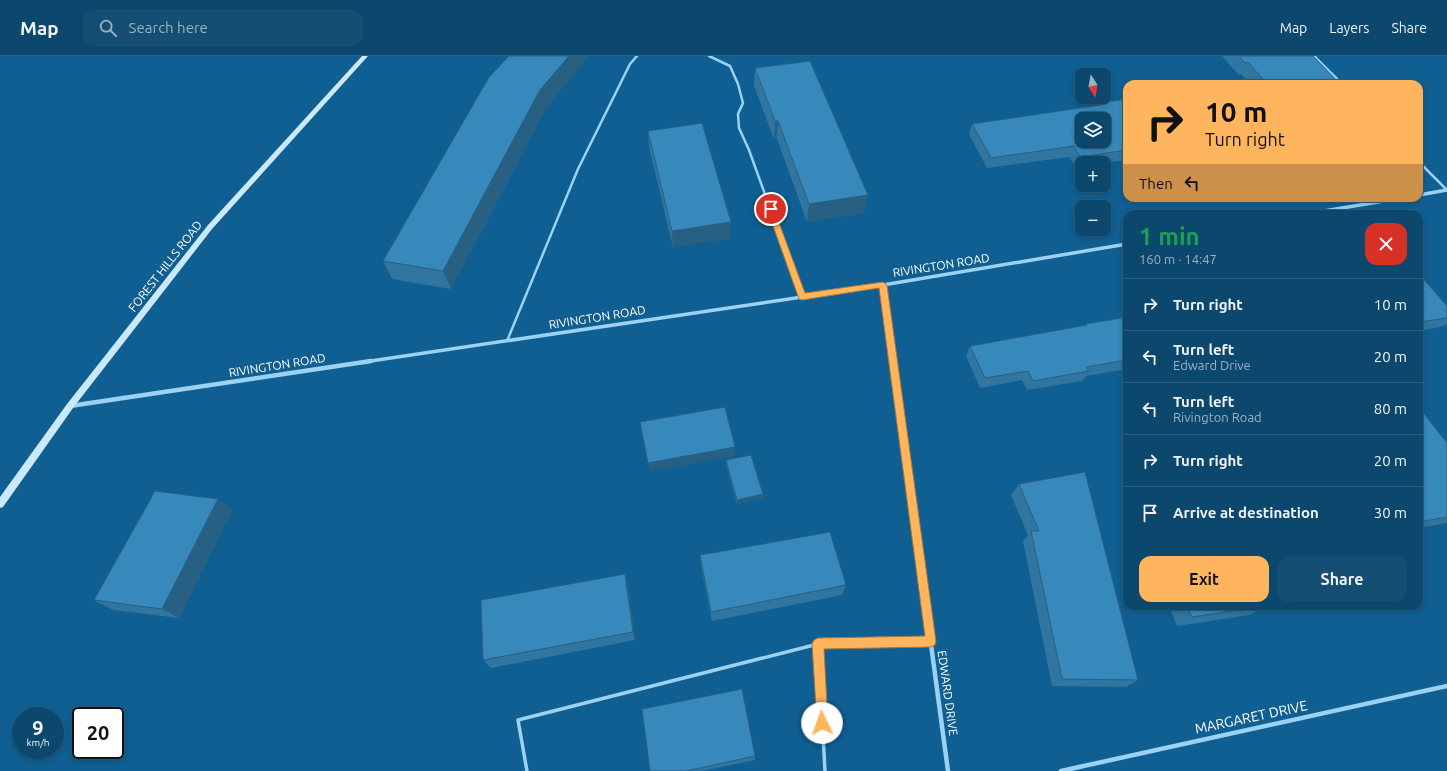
<!DOCTYPE html>
<html lang="en">
<head>
<meta charset="utf-8">
<style>
	:root { --surface:#0c476e; --page:#154e73; --text:#f1f3f6; --muted:#9ab2c2; --line:#2c5f81; --accent:#ffb55e }
	body { margin:0; font-family:Ubuntu,sans-serif; background:var(--page); color:var(--text); height:100vh; display:flex; flex-direction:column; font-size:15px; white-space:nowrap }
	* { box-sizing:border-box; margin:0 }
	p { font-size:13px; color:var(--muted) }
	.icon { flex:none; width:22px; height:22px; fill:none; stroke:currentColor; stroke-width:2; stroke-linecap:round; stroke-linejoin:round }
	.map { position:relative; flex:1; overflow:hidden }
	.sheet { position:absolute; left:1123px; top:154px; width:300px; height:400px; display:flex; flex-direction:column; background:var(--surface); border-radius:12px; box-shadow:0 2px 6px #0003,0 0 0 1px var(--line) }
	.sheet>* { flex:none }
	.top-card { position:absolute; left:1123px; top:24px; width:300px; height:122px; border-radius:12px; box-shadow:0 2px 6px #0003,0 0 0 1px var(--line); background:#ffb55e; color:#111; overflow:hidden }
	.needle { width:26px; rotate:169deg }
	.buttons { position:absolute; left:1075px; top:12px; display:grid; gap:8px }
	.buttons a { display:grid; place-items:center; width:36px; height:36px; border-radius:8px; background:var(--surface); box-shadow:0 2px 6px #0003,0 0 0 1px var(--line); font-size:20px }
	.speed { position:absolute; left:12px; top:651px; display:flex; gap:8px; font-size:20px; font-weight:700; text-align:center }
	.speed>* { display:grid; place-content:center; width:52px; height:52px; border-radius:50%; background:var(--surface); box-shadow:0 2px 6px #0003,0 0 0 1px var(--line); line-height:1 }
	.speed small { font-size:10px; font-weight:400 }
	.speed .limit { border:2px solid #111; border-radius:6px; background:#fff; color:#111 }
	.pin { position:absolute; display:grid; place-items:center; width:34px; height:34px; color:#fff; margin:-17px; border:2px solid #fff; border-radius:50%; box-shadow:0 1px 4px #0007 }
	.me { position:absolute; width:44px; margin:-22px; rotate:357deg; stroke-linejoin:round; filter:drop-shadow(0 0 3px #0008) }
	.turn { display:flex; align-items:center; gap:14px; height:84px; padding:0 16px; font-size:18px }
	.turn .icon { width:52px; height:52px; stroke-width:2.5 }
	.turn b { display:block; font-size:28px; line-height:34px }
	.then { display:flex; align-items:center; height:38px; padding:0 16px; background:#0003; gap:8px; font-size:15px }
	.round { display:grid; place-items:center; flex:none; width:42px; height:42px; border-radius:12px; background:var(--page) }
	.summary { display:flex; align-items:center; justify-content:space-between; height:68px; padding:0 16px }
	h1 { font-size:24px; font-weight:700; line-height:30px; color:#1e9e55 }
	.action { display:flex; gap:8px; margin-top:auto; padding:8px 16px }
	.action a { flex:1; height:46px; border-radius:12px; background:var(--accent); color:#111; font-size:16px; font-weight:700; line-height:46px; text-align:center }
	.action a+a { background:var(--page); color:var(--text) }
	ul { padding:0; list-style:none }
	li { display:flex; align-items:center; gap:12px; height:52px; padding:0 16px; border-top:1px solid var(--line) }
	li div { flex:1 }
	li b { display:block; font-size:15px }
	li em { font-style:normal }
	header { display:flex; align-items:center; gap:24px; box-sizing:border-box; height:56px; padding:0 20px; background:var(--surface); border-bottom:1px solid var(--line) }
	header strong { font-size:19px }
	nav { display:flex; gap:22px; margin-inline-start:auto; font-size:14px }
	.search { width:280px; height:36px; background:var(--page); display:flex; align-items:center; gap:10px; box-sizing:border-box; padding:0 14px; border-radius:12px; color:var(--muted); font-size:15px }
	.map>svg:first-child { display:block }
	.lines { fill:none; stroke-linecap:round; stroke-linejoin:round }
	.lane-far1 { stroke:#9bd2f3; stroke-width:2.5 }
	.lane { stroke:#9bd2f3; stroke-width:3.5 }
	.street-far1 { stroke:#9bd2f3; stroke-width:3.5 }
	.street { stroke:#9bd2f3; stroke-width:4.5 }
	.secondary { fill:#cbe9fd; fill-rule:evenodd }
	.wall { fill:#3076a1 }
	.shaded-wall { fill:#276083 }
	.building { fill:#3889bb; stroke:#276083; fill-rule:evenodd }
	.route { fill:#ffb55e; stroke:#a6763d }
	.labels { text-anchor:middle; dominant-baseline:central; stroke-width:3; stroke-linejoin:round; paint-order:stroke }
	.street-label { font-size:12px; fill:#fff; stroke:#105f92 }
	.near-street-label { font-size:14px; fill:#fff; stroke:#105f92 }
</style>
</head>
<body>
<header>
<strong>Map</strong>
<div class="search"><svg class="icon" aria-label="search" viewBox="0 0 24 24"><circle cx="10" cy="10" r="6"/><path d="M15 15l6 6"/></svg>Search here</div>
<nav><a>Map</a><a>Layers</a><a>Share</a></nav>
</header>
<div class="map">
<svg width="1447" height="715" viewBox="0 0 1447 715">
	<rect width="100%" height="100%" fill="#105f92"/>
	<g class="lines">
		<g class="lane-far1">
			<polyline points="709,0 730,10 738,28 743,47 738,58 739,72 749,94 802,241"/>
			<polyline points="1314,0 1342,28"/>
			<polyline points="1419,106 1447,134"/>
			<polyline points="507,285 578,113 630,8 637,0"/>
		</g>
		<g class="lane">
			<polyline points="818,588 825,715"/>
			<polyline points="527,715 518,664 818,588 931,585"/>
		</g>
		<g class="street-far1">
			<polyline points="1419,139 1447,134"/>
			<polyline points="1306,158 1402,142"/>
			<polyline points="883,229 893,306"/>
			<polyline points="364,306 883,229 1127,188"/>
		</g>
		<g class="street">
			<polyline points="893,305 948,715"/>
			<polyline points="70,350 371,305"/>
			<polyline points="1061,715 1447,630"/>
		</g>
		<polygon class="secondary" points="362,0 368,0 212,173 73,352 3,451 0,452 0,441 67,348 208,169"/>
	</g>
	<g class="wall">
		<polygon points="1222,0 1313,0 1340,28 1250,28 1241,18 1238,18"/>
		<polygon points="755,12 864,157 807,166 777,83 774,83 754,30"/>
		<polygon points="1127,43 1127,104 1103,107 1082,107 1082,110 1076,111 1069,101 987,112 969,78 972,68 1096,50 1098,47"/>
		<polygon points="545,54 451,233 392,223 383,205"/>
		<polygon points="648,75 731,166 731,182 673,191 649,91"/>
		<polygon points="1419,218 1447,250 1447,268 1444,270 1419,275"/>
		<polygon points="1127,261 1127,313 1086,320 1082,325 1027,334 1022,324 980,332 966,300 970,290 1085,270 1086,268"/>
		<polygon points="1419,355 1447,387 1447,467 1419,472"/>
		<polygon points="726,404 763,438 763,442 737,448 726,408"/>
		<polygon points="1019,428 1138,624 1126,631 1052,630 1023,485 1028,479 1011,439"/>
		<polygon points="218,443 232,454 179,562 113,554 94,544"/>
		<polygon points="700,499 846,529 842,539 712,565 701,510"/>
		<polygon points="625,518 628,528 635,584 491,612 483,604"/>
		<polygon points="1169,550 1266,550 1250,559 1177,570"/>
		<polygon points="1336,550 1347,550 1337,552"/>
		<polygon points="755,700 755,704 702,715 650,715"/>
	</g>
	<g class="shaded-wall">
		<polygon points="569,0 589,0 545,54 451,233 443,215 540,34"/>
		<polygon points="775,65 778,65 777,83 774,83"/>
		<polygon points="868,139 864,157 807,166 809,148"/>
		<polygon points="731,166 731,182 673,191 672,175"/>
		<polygon points="735,391 735,400 649,415 648,407"/>
		<polygon points="763,438 763,442 737,448 737,444"/>
		<polygon points="218,443 232,454 179,562 162,553"/>
		<polygon points="625,518 628,528 635,584 633,576"/>
		<polygon points="1342,550 1347,550 1337,552"/>
	</g>
	<g class="building">
		<polygon points="509,0 569,0 540,34 443,215 383,205 489,21"/>
		<polygon points="1239,0 1313,0 1340,28 1267,28 1248,6 1245,7"/>
		<polygon points="810,5 868,139 809,148 778,65 775,65 755,12"/>
		<path d="M1127 43V94L1080 101 1074 90 991 102 972 68 1100 49 1098 47ZM1082 63H1104V85H1082Z"/>
		<polygon points="702,67 731,166 672,175 648,75"/>
		<polygon points="1419,218 1447,250 1447,262 1419,266"/>
		<polygon points="1127,261 1127,304 1086,311 1089,315 1033,325 1028,315 985,322 970,290 1087,269 1086,268"/>
		<polygon points="725,351 735,391 648,407 640,366"/>
		<polygon points="1419,355 1422,355 1447,387 1447,461 1419,466"/>
		<polygon points="751,399 763,438 737,444 726,404"/>
		<polygon points="1085,416 1138,624 1062,623 1031,475 1039,475 1019,428"/>
		<polygon points="155,435 218,443 162,553 94,544"/>
		<polygon points="830,476 846,529 711,556 700,499"/>
		<polygon points="625,518 633,576 483,604 481,544"/>
		<polygon points="1187,550 1266,550 1192,561"/>
		<polygon points="742,633 755,700 686,715 650,715 642,653"/>
	</g>
	<polygon class="route" points="771,150 774,153 805,237 883,226 887,229 936,585 935,589 931,591 824,593 828,667 826,671 822,673 818,671 817,667 812,588 814,584 818,582 925,580 879,232 802,244 799,243 767,153"/>
	<g class="labels">
		<g class="street-label">
			<text transform="translate(941 209) rotate(-9)">RIVINGTON ROAD</text>
			<text transform="translate(165 210) rotate(-52)">FOREST HILLS ROAD</text>
			<text transform="translate(597 261) rotate(-9)">RIVINGTON ROAD</text>
			<text transform="translate(277 309) rotate(-9)">RIVINGTON ROAD</text>
			<text transform="translate(948 637) rotate(82)">EDWARD DRIVE</text>
		</g>
		<g class="near-street-label">
			<text transform="translate(1251 661) rotate(-12)">MARGARET DRIVE</text>
		</g>
	</g>
</svg>
<div class="buttons">
<a><svg class="needle" viewBox="-14 -14 28 28"><path d="M0-13l5 13h-10z" fill="#e53935"/><path d="M0 13l5-13h-10z" fill="#9ab2c2"/></svg></a>
<a><svg class="icon" aria-label="layers" viewBox="0 0 24 24"><path d="M12 4l9 5-9 5-9-5zM3 14l9 5 9-5"/></svg></a>
<a>+</a>
<a>−</a>
</div>
<div class="speed"><div>9<small>km/h</small></div><div class="limit">20</div></div>
<div class="pin" style="left:771px;top:153px;background:#d93025"><svg class="icon" aria-label="arrive" viewBox="0 0 24 24"><path d="M6 21V4h12l-3 4 3 4H6"/></svg></div>
<svg class="me" style="left:822px;top:667px" viewBox="-20 -20 40 40"><circle r="19" fill="#fff"/><path d="M0-13L10 11 0 6-10 11z" fill="#ffb55e"/></svg>
<div class="top-card">
<div class="turn"><svg class="icon" aria-label="right" viewBox="0 0 24 24"><path d="M7 20v-9h11M14 6l5 5-5 5"/></svg><div><b>10 m</b>Turn right</div></div>
<div class="then">Then<svg class="icon" aria-label="left" viewBox="0 0 24 24"><path d="M17 20v-9H6M10 6l-5 5 5 5"/></svg></div>
</div>
<section class="sheet">
<div class="summary"><div><h1>1 min</h1><p>160 m · 14:47</p></div><a class="round" style="background:#d93025;color:#fff"><svg class="icon" aria-label="close" viewBox="0 0 24 24"><path d="M6 6l12 12M18 6L6 18"/></svg></a></div>
<ul>
<li><svg class="icon" aria-label="right" viewBox="0 0 24 24"><path d="M7 20v-9h11M14 6l5 5-5 5"/></svg><div><b>Turn right</b></div><em>10 m</em></li>
<li><svg class="icon" aria-label="left" viewBox="0 0 24 24"><path d="M17 20v-9H6M10 6l-5 5 5 5"/></svg><div><b>Turn left</b><p>Edward Drive</p></div><em>20 m</em></li>
<li><svg class="icon" aria-label="left" viewBox="0 0 24 24"><path d="M17 20v-9H6M10 6l-5 5 5 5"/></svg><div><b>Turn left</b><p>Rivington Road</p></div><em>80 m</em></li>
<li><svg class="icon" aria-label="right" viewBox="0 0 24 24"><path d="M7 20v-9h11M14 6l5 5-5 5"/></svg><div><b>Turn right</b></div><em>20 m</em></li>
<li><svg class="icon" aria-label="arrive" viewBox="0 0 24 24"><path d="M6 21V4h12l-3 4 3 4H6"/></svg><div><b>Arrive at destination</b></div><em>30 m</em></li>
</ul>
<div class="action"><a>Exit</a><a>Share</a></div>
</section>
</div>
</body>
</html>
